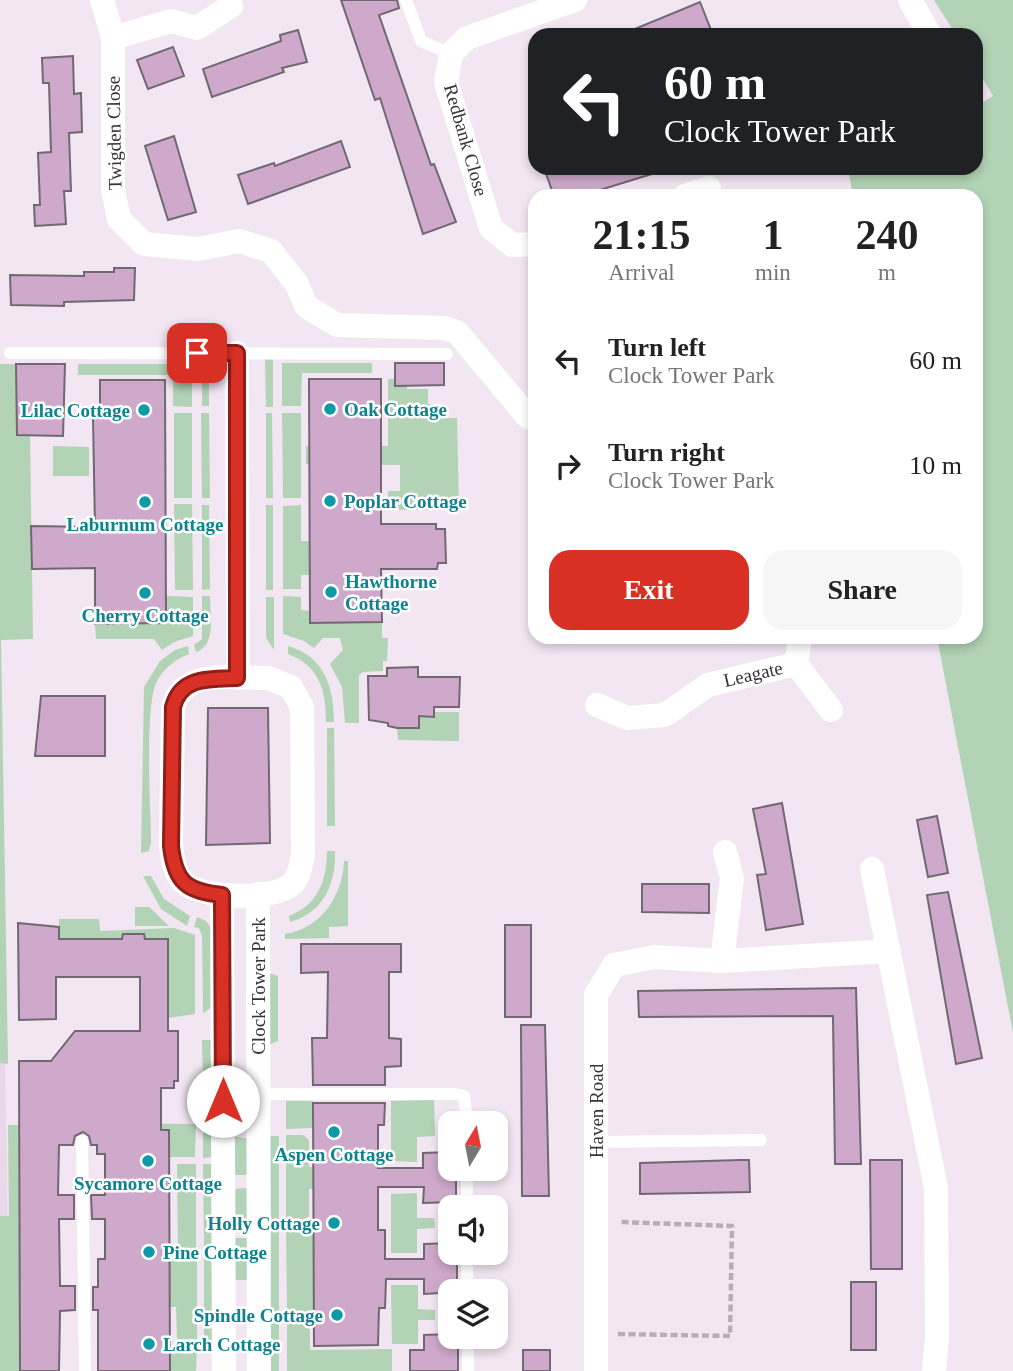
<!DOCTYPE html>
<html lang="en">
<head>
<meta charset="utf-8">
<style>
	:root { --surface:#fff; --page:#f6f6f6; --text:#222; --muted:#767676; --accent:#d93025 }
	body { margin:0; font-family:"Times New Roman",serif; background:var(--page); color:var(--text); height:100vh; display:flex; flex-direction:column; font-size:26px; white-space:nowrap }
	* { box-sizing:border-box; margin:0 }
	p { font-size:23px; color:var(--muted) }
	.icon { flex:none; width:38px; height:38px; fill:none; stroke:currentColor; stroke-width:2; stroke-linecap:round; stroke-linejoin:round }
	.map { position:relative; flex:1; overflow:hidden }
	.side { position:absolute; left:528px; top:189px; width:455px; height:455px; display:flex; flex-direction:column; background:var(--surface); border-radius:21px; box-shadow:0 4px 10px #0003 }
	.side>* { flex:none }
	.hud { position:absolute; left:528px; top:28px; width:455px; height:147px; border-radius:21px; box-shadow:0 4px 10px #0003; background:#202124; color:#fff; overflow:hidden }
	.needle { width:46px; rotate:10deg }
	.tools { position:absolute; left:438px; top:1111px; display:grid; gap:14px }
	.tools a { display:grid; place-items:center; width:70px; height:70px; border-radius:14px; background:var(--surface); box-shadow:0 4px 10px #0003; font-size:35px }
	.pin { position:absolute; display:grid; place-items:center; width:60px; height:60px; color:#fff; margin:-30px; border-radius:14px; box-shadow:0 4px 10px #0006 }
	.me { position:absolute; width:77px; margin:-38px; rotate:0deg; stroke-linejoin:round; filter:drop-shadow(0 0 5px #0008) }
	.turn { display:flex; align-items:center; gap:24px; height:147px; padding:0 21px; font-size:32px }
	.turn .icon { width:91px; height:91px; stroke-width:2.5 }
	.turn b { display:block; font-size:49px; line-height:60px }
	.eta { display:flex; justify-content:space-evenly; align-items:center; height:119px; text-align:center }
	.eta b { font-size:42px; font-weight:800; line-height:49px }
	.primary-button { display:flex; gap:14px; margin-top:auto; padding:14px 21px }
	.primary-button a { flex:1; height:80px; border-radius:21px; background:var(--accent); color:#fff; font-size:28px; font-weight:800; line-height:80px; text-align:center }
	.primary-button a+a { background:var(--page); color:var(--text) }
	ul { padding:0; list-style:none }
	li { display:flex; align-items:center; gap:21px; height:105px; padding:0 21px }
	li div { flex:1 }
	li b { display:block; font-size:26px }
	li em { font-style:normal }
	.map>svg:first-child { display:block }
	.built { fill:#e8d8ea }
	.green { fill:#b2d3b5 }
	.building { fill:#cea9cb; stroke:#726871; stroke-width:2 }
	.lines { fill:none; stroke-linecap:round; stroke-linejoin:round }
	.path { stroke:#b6adb7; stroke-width:4.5; stroke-dasharray:7 3.5; stroke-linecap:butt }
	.lane { stroke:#fff; stroke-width:12 }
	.street { stroke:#fff; stroke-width:24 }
	.route-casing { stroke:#8d1f18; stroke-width:18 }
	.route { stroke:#d93025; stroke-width:12 }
	.culture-dot { fill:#0f9aa8; stroke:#fff; stroke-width:2.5 }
	.labels { text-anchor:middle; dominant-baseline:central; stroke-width:5; stroke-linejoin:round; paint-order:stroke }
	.street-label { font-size:19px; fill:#363237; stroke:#fff }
	.culture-label { font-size:19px; font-weight:bold; fill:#0d838f; stroke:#fff; text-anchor:start }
</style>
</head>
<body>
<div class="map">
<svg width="1013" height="1371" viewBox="0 0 1013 1371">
	<rect width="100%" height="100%" fill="#f1e6f2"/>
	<polygon class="built" points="0,528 3,920 10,1371 0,1371"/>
	<g class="green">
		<polygon points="934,0 1013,0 1013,1033 937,637 976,637 976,196 853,196 848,168 976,168 977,106 993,96 977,69 976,35 956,35"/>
		<rect x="202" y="358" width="7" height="48"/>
		<polygon points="265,358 273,358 273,407 266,407"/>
		<polygon points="282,363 372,363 372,373 302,373 301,406 282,406"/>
		<polygon points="0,364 16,364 17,435 30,435 33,639 1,640 8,1064 0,1063"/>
		<polygon points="78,364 192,364 192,407 173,406 173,375 78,375"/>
		<polygon points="388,379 406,379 407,389 428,389 428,404 433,405 433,418 457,418 459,509 388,510 388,491 400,491 400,465 306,464 306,446 388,446"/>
		<rect x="174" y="413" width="18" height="85"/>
		<polygon points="201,413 209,413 210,498 202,498"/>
		<polygon points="266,413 272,413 273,498 266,498"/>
		<polygon points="282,413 301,413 301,498 283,498"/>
		<polygon points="53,446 89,447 89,476 53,476"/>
		<polygon points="174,504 192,504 193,590 175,590"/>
		<polygon points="202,505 209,505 210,589 202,590"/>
		<rect x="266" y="505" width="7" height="85"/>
		<polygon points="301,505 301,541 367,541 310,562 310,575 301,575 301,589 283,589 283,506"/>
		<polygon points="166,596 193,597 193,636 174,642 162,650 154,639 96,639 95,624 166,623"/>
		<path d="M202 596H210C210 613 217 646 196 652L194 645 202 639Z"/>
		<polygon points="283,596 301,597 301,610 310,611 310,623 382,622 382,638 388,638 387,661 383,661 383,671 363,672 359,675 359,723 345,723 342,687 330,664 343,650 340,638 323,638 314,648 304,641 283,634"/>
		<polygon points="266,597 274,597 274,650 266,638"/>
		<path d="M188 646 189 654C176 659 164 668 157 681 144 706 151 808 151 842L149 851 141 853 144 687 160 661 175 650Z"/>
		<path d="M288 646C325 656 334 689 334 722H326C326 691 320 666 288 654Z"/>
		<polygon points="434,712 459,712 459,741 398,740 397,728 419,728 419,716 434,717"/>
		<polygon points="327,728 334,728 335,826 327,826"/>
		<path d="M327 851H335C336 883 324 913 290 922L289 916C318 905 327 880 327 851Z"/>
		<path d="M344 861H348V926L329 927V938L285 939V934C321 929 343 895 344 861Z"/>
		<polygon points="143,876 151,876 164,899 190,916 187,926 161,909"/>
		<polygon points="135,907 149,907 169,926 135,926"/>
		<polygon points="197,917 206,921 211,928 211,1008 203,1013 202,936 199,928 194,927"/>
		<polygon points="59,919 99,919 100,931 174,928 195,935 195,1014 168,1018 144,934 123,934 122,939 59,939"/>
		<polygon points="269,973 278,976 278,1041 270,1044"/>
		<polygon points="202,1040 212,1040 212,1082 203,1082"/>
		<polygon points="247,1083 246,1130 235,1130 232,1084"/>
		<polygon points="203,1096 212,1096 212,1157 203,1158"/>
		<polygon points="434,1100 435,1136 417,1137 417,1162 391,1161 391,1101"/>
		<polygon points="286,1101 313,1101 312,1128 286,1129"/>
		<polygon points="98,1123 196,1124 195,1157 169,1157 169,1130 98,1130"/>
		<polygon points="8,1125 20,1125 44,1270 19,1270 20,1371 0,1371 0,1216 9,1216"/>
		<polygon points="286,1135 303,1135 309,1140 309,1167 383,1167 383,1188 309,1189 309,1216 303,1221 286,1221"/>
		<polygon points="269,1136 279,1136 279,1220 269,1221"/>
		<polygon points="234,1137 247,1138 249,1175 232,1175"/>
		<polygon points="177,1164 196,1164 196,1248 178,1248"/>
		<polygon points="203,1164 212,1164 214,1250 204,1249"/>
		<polygon points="248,1188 247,1231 235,1230 232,1189"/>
		<polygon points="417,1193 417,1218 434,1218 435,1228 417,1229 417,1253 391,1253 391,1194"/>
		<polygon points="286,1226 315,1227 313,1254 384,1254 384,1284 314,1285 313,1312 287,1312"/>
		<polygon points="269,1227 279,1227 279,1312 270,1312"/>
		<polygon points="235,1238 247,1238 250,1280 233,1280"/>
		<rect x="204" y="1255" width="9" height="86"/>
		<polygon points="170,1259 197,1260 197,1339 177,1339 176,1307 126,1307 169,1283"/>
		<polygon points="391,1285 418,1285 418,1309 435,1310 435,1320 418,1320 418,1344 392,1344"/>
		<polygon points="270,1318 279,1319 279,1371 270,1371"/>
		<polygon points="287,1318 303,1318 310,1325 310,1350 392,1349 392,1371 287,1371"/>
		<polygon points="170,1347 197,1348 196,1371 170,1371"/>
	</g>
	<g class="building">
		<polygon points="341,0 397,0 399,8 379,15 431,165 434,164 456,222 423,234 380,98 375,100"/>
		<polygon points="700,2 713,35 626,35 625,33"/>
		<polygon points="298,30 307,62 282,68 284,72 212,97 203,69 281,41 280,35"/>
		<polygon points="173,47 184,76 148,89 137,60"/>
		<polygon points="73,56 74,94 81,93 82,132 69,133 71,191 64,191 66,224 35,226 34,205 40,205 38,153 51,152 49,83 43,83 42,58"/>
		<polygon points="174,136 196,212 168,220 145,146"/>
		<polygon points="341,141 350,167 248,204 238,175 274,163 275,166"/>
		<polygon points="544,168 654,168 655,173 590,193 589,190 571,196 554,196"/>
		<polygon points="114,268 135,268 134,300 64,302 64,306 11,305 10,275 84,276 84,272 114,272"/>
		<polygon points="395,363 444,363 444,385 395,386"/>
		<polygon points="16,364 65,364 63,436 17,435"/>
		<polygon points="309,379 381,379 381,524 436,524 436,529 445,529 446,563 438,563 437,569 381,569 382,622 310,623"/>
		<polygon points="100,380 165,380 166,623 95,624 95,568 32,569 31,526 95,527 93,418 100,418"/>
		<polygon points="418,667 418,677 460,677 459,707 434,707 434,717 419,716 419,728 397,728 388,726 388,723 369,720 368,676 387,676 387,668"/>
		<polygon points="41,696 105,696 105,756 35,756"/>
		<polygon points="208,708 268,708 270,843 206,845"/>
		<polygon points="782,803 803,924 766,930 757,875 766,874 753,809"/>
		<polygon points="937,816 948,873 928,877 917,820"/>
		<polygon points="642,884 709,884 709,913 642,912"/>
		<polygon points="948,892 982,1058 956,1064 927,895"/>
		<polygon points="18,923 59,927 59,939 122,939 123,934 144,934 145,939 168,939 168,1031 178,1031 178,1081 174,1081 174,1088 161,1088 161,1130 169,1130 170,1371 98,1371 98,1310 93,1310 93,1287 98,1287 98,1259 105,1259 105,1219 92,1219 91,1195 105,1195 105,1154 97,1154 97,1145 91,1145 89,1136 83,1132 75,1136 73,1145 59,1145 58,1195 74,1195 74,1219 59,1219 60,1286 75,1286 75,1310 60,1311 59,1371 20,1371 19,1061 51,1061 75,1031 140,1031 140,977 56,977 56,1019 19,1020"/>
		<rect x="505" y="925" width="26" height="92"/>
		<polygon points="301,944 401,944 401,972 389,972 389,1038 401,1039 401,1066 385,1067 385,1085 313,1085 312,1038 327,1038 328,972 301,973"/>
		<polygon points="856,988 861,1164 835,1164 833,1016 639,1017 638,991"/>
		<polygon points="521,1025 545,1025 549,1196 522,1196"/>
		<polygon points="313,1103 385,1103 384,1125 378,1125 378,1168 423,1168 423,1153 450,1152 450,1169 456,1169 456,1202 423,1203 424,1187 378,1187 378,1230 385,1230 385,1259 424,1259 424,1244 450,1243 450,1253 457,1253 457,1292 424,1294 424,1279 386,1279 385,1308 379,1308 378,1345 314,1346"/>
		<polygon points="740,1160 749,1160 750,1192 640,1194 640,1163"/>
		<polygon points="870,1160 902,1160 902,1269 871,1269"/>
		<rect x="851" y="1282" width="25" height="68"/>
		<polygon points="450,1334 450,1337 458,1337 458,1371 410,1371 410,1350 424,1350 424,1335"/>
		<rect x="523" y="1350" width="27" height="21"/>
	</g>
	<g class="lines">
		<polyline class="path" points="618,1334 730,1336 732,1226 619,1222"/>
		<g class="lane">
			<polyline points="406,0 421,41 451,54"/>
			<polyline points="10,353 447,354"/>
			<polyline points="258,1094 455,1094 464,1096 467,1124"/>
			<polyline points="82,1141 85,1371"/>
			<polyline points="596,1142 761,1140"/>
			<polyline points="467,1169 467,1208"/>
			<polyline points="467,1253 467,1292"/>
			<polyline points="468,1337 468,1371"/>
		</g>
		<g class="street">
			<polyline points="102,0 113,38 113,190 119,219 144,244 198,249 239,241 271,251 296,283 307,307 337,325 444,328 457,332 528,417 536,421"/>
			<polyline points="910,0 930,35"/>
			<polyline points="113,38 171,21 197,28 231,6"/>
			<polyline points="685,196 709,188"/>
			<polyline points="536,244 512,245 491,228 446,82 451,54 467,38 575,0"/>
			<polyline points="237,353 238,678"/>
			<polyline points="800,637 796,664 831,710"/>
			<path d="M268 678 291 687 302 707 303 854C301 864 300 877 292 884 274 901 200 899 183 882 174 873 173 859 171 846L173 707C183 668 236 678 268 678Z"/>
			<polyline points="597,705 627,718 665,715 708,685 796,664"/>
			<polyline points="872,869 936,1188 937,1338 934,1371"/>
			<polyline points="258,894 259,1371"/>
			<polyline points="222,895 224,1371"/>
			<polyline points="722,961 732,878 725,852"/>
			<polyline points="596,1371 596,995 614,965 654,957 722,961 889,951"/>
		</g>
	</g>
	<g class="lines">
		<defs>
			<path id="route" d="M197 353H237V678C211 679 181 676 173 707L171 846C175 883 187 891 222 895L223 1101"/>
		</defs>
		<use href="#route" class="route-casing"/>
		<use href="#route" class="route"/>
	</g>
	<g class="culture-dot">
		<circle cx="330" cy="409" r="7"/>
		<circle cx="144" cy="410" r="7"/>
		<circle cx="330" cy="501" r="7"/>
		<circle cx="145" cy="502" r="7"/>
		<circle cx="331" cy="592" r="7"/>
		<circle cx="145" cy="593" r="7"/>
		<circle cx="334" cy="1132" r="7"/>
		<circle cx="148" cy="1161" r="7"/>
		<circle cx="334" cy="1223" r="7"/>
		<circle cx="149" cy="1252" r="7"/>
		<circle cx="337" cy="1315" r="7"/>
		<circle cx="149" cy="1344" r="7"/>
	</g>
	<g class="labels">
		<g class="street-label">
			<text transform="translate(114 133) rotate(-91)">Twigden Close</text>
			<text transform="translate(466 140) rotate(74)">Redbank Close</text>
			<text transform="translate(753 674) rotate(-13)">Leagate</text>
			<text transform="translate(258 986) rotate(-90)">Clock Tower Park</text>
			<text transform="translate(596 1111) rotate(-90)">Haven Road</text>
		</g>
		<g class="culture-label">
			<text x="344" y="409">Oak Cottage</text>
			<text x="130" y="410" text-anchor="end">Lilac Cottage</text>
			<text x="344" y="501">Poplar Cottage</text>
			<text x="145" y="524" text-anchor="middle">Laburnum Cottage</text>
			<text x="345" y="581">Hawthorne<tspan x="345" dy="22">Cottage</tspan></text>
			<text x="145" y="615" text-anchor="middle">Cherry Cottage</text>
			<text x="334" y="1154" text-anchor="middle">Aspen Cottage</text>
			<text x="148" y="1183" text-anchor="middle">Sycamore Cottage</text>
			<text x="320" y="1223" text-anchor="end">Holly Cottage</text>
			<text x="163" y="1252">Pine Cottage</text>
			<text x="323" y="1315" text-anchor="end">Spindle Cottage</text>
			<text x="163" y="1344">Larch Cottage</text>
		</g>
	</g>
</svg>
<div class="tools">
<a><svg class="needle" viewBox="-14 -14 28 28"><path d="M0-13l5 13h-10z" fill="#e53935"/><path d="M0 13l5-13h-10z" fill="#767676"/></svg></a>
<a><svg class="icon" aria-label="sound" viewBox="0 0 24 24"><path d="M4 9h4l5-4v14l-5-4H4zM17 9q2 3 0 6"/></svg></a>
<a><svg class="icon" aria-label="layers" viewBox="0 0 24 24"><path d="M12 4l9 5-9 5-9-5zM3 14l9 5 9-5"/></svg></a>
</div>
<div class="pin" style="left:197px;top:353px;background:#d93025"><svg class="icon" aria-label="arrive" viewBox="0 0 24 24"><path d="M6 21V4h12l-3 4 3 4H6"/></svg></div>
<svg class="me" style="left:223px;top:1101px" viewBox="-20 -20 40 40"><circle r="19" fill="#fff"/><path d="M0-13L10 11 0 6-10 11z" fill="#d93025"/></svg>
<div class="hud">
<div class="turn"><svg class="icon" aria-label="left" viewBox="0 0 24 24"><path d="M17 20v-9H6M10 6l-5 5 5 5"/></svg><div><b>60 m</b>Clock Tower Park</div></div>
</div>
<section class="side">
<div class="eta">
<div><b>21:15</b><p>Arrival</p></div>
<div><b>1</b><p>min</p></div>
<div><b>240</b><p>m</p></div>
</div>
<ul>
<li><svg class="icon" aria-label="left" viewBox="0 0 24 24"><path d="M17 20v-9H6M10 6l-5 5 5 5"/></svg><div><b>Turn left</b><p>Clock Tower Park</p></div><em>60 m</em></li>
<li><svg class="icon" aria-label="right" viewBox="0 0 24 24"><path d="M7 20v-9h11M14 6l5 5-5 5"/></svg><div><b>Turn right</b><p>Clock Tower Park</p></div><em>10 m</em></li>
</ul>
<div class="primary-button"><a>Exit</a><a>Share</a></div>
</section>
</div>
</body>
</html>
